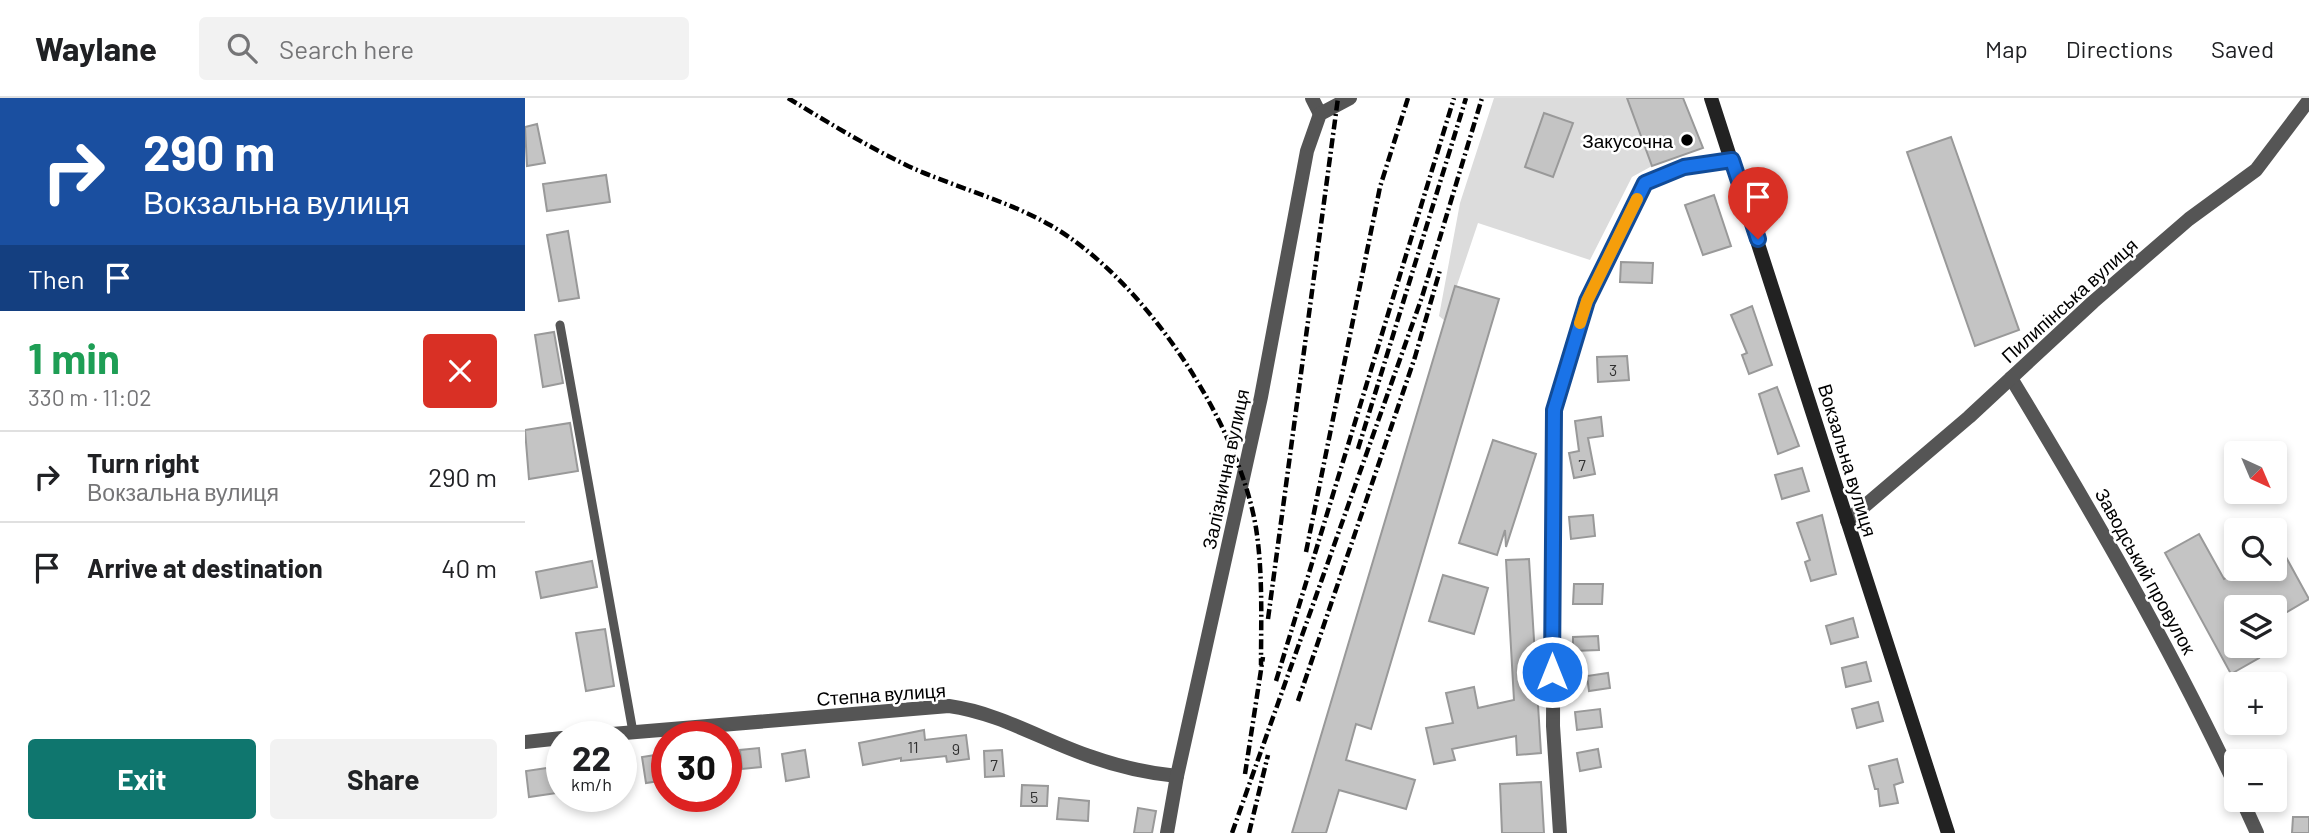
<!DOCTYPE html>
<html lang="en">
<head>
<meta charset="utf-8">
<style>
	:root { --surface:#fff; --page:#f2f2f2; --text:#202124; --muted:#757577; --line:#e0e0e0; --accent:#0f766e }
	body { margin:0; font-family:Barlow,sans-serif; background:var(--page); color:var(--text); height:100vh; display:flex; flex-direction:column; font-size:26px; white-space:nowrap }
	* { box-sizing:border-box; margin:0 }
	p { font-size:23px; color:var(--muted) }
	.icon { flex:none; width:38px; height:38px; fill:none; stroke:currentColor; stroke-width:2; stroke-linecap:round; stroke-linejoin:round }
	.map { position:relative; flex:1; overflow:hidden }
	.sheet { display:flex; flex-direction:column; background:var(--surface); width:525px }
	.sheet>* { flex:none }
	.banner { background:#1a4fa0; color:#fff; overflow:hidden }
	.needle { width:46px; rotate:136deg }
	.buttons { position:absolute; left:1699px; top:343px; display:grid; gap:14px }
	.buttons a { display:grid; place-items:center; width:63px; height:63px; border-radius:7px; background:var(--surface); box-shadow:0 4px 10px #0003; font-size:35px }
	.speed { position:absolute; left:21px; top:623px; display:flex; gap:14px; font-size:35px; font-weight:700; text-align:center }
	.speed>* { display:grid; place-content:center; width:91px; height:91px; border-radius:50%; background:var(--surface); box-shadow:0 4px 10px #0003; line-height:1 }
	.speed small { font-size:18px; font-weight:400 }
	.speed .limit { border:10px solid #d22; background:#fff; color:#111 }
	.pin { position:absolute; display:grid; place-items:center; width:60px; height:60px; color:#fff; margin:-72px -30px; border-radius:50% 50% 50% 0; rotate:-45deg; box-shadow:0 0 7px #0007 }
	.pin .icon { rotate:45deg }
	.me { position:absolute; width:77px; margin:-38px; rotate:0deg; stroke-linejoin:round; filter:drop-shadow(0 0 5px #0008) }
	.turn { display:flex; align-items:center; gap:24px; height:147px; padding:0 28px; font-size:32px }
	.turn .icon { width:91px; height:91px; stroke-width:2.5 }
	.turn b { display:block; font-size:49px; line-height:60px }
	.then { display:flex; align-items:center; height:66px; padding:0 28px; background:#0003; gap:14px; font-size:26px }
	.round { display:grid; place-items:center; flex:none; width:74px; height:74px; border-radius:7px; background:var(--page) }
	.head { display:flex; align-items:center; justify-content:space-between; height:119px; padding:0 28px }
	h1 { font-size:42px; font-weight:700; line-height:52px; color:#1e9e55 }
	.primary-button { display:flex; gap:14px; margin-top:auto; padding:14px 28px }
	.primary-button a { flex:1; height:80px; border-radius:7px; background:var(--accent); color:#fff; font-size:28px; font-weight:700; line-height:80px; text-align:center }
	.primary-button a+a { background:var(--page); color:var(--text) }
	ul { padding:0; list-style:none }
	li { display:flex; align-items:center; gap:21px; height:91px; padding:0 28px; border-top:2px solid var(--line) }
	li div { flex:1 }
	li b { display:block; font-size:26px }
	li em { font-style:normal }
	header { display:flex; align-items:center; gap:42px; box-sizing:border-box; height:98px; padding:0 35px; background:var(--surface); border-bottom:2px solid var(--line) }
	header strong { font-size:33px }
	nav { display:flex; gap:38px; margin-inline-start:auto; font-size:24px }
	.search { width:490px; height:63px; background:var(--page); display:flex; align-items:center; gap:18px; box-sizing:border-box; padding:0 24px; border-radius:7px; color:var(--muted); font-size:26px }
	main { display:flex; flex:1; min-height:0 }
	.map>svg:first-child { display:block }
	.green { fill:#dcdcdc }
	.building { fill:#c4c4c4; stroke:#999; stroke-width:2 }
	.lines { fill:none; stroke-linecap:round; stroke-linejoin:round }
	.service { stroke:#555; stroke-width:9 }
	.minor { stroke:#555; stroke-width:14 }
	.secondary { stroke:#222; stroke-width:14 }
	.rail { stroke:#000; stroke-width:4.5; stroke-dasharray:10 3.5 2 3.5; stroke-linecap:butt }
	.route-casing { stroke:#114b97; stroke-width:18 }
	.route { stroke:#1a73e8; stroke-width:12 }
	.slow { stroke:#f59e0b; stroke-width:12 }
	.poi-dot { fill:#000; stroke:#fff; stroke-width:2.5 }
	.labels { text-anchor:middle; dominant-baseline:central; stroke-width:5; stroke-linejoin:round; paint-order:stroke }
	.number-label { font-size:16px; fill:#313131 }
	.poi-label { font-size:19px; fill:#000; stroke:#fff; text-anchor:end }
	.street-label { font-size:19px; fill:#000; stroke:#fff }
</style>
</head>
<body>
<header>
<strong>Waylane</strong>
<div class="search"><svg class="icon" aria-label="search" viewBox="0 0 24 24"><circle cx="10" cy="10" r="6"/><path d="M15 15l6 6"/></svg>Search here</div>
<nav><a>Map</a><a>Directions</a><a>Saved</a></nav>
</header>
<main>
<section class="sheet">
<div class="banner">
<div class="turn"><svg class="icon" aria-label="right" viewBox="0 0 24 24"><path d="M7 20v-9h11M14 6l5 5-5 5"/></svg><div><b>290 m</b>Вокзальна вулиця</div></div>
<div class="then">Then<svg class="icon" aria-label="arrive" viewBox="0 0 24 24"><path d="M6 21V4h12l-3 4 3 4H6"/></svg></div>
</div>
<div class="head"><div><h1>1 min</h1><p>330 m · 11:02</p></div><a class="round" style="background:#d93025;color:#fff"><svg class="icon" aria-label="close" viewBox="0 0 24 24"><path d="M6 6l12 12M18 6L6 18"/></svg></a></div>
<ul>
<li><svg class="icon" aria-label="right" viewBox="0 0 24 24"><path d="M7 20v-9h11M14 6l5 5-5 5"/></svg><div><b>Turn right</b><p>Вокзальна вулиця</p></div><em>290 m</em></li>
<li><svg class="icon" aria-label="arrive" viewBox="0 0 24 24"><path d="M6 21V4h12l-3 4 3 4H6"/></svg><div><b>Arrive at destination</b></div><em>40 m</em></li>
</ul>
<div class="primary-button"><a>Exit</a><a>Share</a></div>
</section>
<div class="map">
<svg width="1784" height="735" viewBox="0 0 1784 735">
	<rect width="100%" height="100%" fill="#fff"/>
	<polygon class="green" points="969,0 1102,0 1127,68 1107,79 1065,162 953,125 920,223 914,218 935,105"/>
	<g class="building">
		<polygon points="1102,0 1158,0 1178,50 1127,68"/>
		<polygon points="1019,15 1048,25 1028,79 1000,69"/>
		<polygon points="12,26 20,65 2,68 0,29"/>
		<polygon points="1426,39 1494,232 1450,248 1382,54"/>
		<polygon points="81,77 85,104 22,113 18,86"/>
		<polygon points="1189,97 1206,148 1178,157 1160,107"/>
		<polygon points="43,133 54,200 34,203 22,137"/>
		<polygon points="1096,164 1128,165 1127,185 1095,184"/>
		<polygon points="930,188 974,201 846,631 831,626 821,662 890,682 881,711 814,692 801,735 767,735"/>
		<polygon points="1227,208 1247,267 1224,276 1217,257 1222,255 1206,217"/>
		<polygon points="29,234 38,285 18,289 10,237"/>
		<polygon points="1102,258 1104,282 1073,284 1072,259"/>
		<polygon points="1252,289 1274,348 1253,356 1234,296"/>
		<polygon points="1076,319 1078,338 1063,340 1070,376 1049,380 1044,355 1054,353 1050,323"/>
		<polygon points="45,325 53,373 4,381 0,332"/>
		<polygon points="968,342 1011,356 981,449 980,432 972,457 934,445"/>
		<polygon points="1277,370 1284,393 1257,401 1250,377"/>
		<polygon points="1068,417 1070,438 1046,441 1044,419"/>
		<polygon points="1297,417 1311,476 1286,483 1280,464 1285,462 1272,425"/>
		<polygon points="1674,436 1699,481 1718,471 1750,471 1750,439 1784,501 1757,517 1749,503 1738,509 1712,509 1712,548 1728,548 1734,560 1706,576 1640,455"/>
		<polygon points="1004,461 1016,655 992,657 991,638 927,651 930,662 909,666 901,630 928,625 921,595 949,589 953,610 989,602 981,462"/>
		<polygon points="67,463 72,489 16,500 11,474"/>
		<polygon points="918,477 963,490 949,536 904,523"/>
		<polygon points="1049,486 1078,486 1077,506 1048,506"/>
		<polygon points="1328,520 1333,539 1306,546 1301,528"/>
		<polygon points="80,531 89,588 61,593 51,535"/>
		<polygon points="1073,538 1074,552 1048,553 1048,539"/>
		<polygon points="1341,564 1346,583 1321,589 1317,570"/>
		<polygon points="1083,575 1085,590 1064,593 1062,578"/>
		<polygon points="1353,604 1358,623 1332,630 1327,611"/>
		<polygon points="1075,611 1077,629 1052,632 1050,614"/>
		<polygon points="399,632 400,642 441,637 444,661 422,664 421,658 376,663 376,660 338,667 334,645"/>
		<polygon points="234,650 236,669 217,671 215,652"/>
		<polygon points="1073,651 1076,669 1055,673 1052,655"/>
		<polygon points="280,652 284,679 261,683 257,656"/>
		<polygon points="477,652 479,678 460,679 459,653"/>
		<polygon points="137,656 141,682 121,685 117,659"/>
		<polygon points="1372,661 1378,684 1369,687 1373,705 1355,708 1353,691 1350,691 1344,668"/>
		<polygon points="29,669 32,695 4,699 1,673"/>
		<polygon points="1016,684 1019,735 977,735 975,686"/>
		<polygon points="497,687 523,688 522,708 496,708"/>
		<polygon points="534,700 564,703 563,723 532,721"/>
		<polygon points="613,710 631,713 627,735 609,735"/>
		<polygon points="1768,719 1784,719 1784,735 1767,735"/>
	</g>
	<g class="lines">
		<polyline class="service" points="35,227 108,634"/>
		<g class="minor">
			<polyline points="787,0 795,16"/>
			<path d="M1486 280C1567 414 1645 548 1712 691"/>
			<polyline points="1322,423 1444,319 1568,204 1664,121 1731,72 1784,2"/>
			<path d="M51 639 424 608C475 615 519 643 567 659 595 669 623 675 652 678"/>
			<polyline points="0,644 37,640"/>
			<polyline points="1717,702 1732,735"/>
			<polyline points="642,735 652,678 736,299 782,53 795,16 825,0"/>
			<polyline points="1035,735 1028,628 1029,312 1062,203 1120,85 1159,69 1207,62"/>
		</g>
		<polyline class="secondary" points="1186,0 1423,735"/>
		<g class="rail">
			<path d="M263 0C302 24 342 48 383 68 429 89 481 102 525 127 619 181 713 323 731 430 738 475 736 521 736 567"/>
			<polyline points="833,351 941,0"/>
			<polyline points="781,454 855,89 883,0"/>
			<polyline points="743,521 813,0"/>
			<polyline points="751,583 929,0"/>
			<polyline points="773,603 890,259 915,172"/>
			<polyline points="720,676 738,559"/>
			<polyline points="707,735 897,199 957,0"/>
			<polyline points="724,735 743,657"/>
		</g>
	</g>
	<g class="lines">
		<defs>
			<polyline id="route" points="1027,574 1029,312 1062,203 1120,85 1159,69 1207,62 1233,141"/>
		</defs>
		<use href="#route" class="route-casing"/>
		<use href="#route" class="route"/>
		<polyline class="slow" points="1055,225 1062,203 1112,101"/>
	</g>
	<circle class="poi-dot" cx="1162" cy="42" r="7"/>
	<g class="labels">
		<g class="number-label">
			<text x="1088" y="271">3</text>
			<text x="1057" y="366">7</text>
			<text x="388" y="648">11</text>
			<text x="431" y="650">9</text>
			<text x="469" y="666">7</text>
			<text x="509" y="698">5</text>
		</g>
		<g class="poi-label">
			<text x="1148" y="42">Закусочна</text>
		</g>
		<g class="street-label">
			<text transform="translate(1544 202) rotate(-42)">Пилипінська вулиця</text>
			<text transform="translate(1323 362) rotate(73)">Вокзальна вулиця</text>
			<text transform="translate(700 371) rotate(-78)">Залізнична вулиця</text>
			<text transform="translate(1621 473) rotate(61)">Заводський провулок</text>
			<text transform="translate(356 596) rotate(-4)">Степна вулиця</text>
		</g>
	</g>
</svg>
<div class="buttons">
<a><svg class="needle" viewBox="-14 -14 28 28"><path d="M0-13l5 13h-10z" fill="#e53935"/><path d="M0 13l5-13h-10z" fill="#757577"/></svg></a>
<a><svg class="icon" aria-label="search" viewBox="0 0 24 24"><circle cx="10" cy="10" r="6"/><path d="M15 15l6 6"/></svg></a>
<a><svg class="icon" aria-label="layers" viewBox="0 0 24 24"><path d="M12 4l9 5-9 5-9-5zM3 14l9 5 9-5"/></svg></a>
<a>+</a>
<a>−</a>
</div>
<div class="speed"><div>22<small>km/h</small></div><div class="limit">30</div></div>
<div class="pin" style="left:1233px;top:141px;background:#d93025"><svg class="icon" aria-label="arrive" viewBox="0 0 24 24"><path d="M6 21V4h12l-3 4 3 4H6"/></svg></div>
<svg class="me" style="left:1027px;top:574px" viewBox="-20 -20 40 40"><circle r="17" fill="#1a73e8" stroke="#fff" stroke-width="3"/><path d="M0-11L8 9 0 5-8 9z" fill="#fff"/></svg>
</div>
</main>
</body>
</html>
